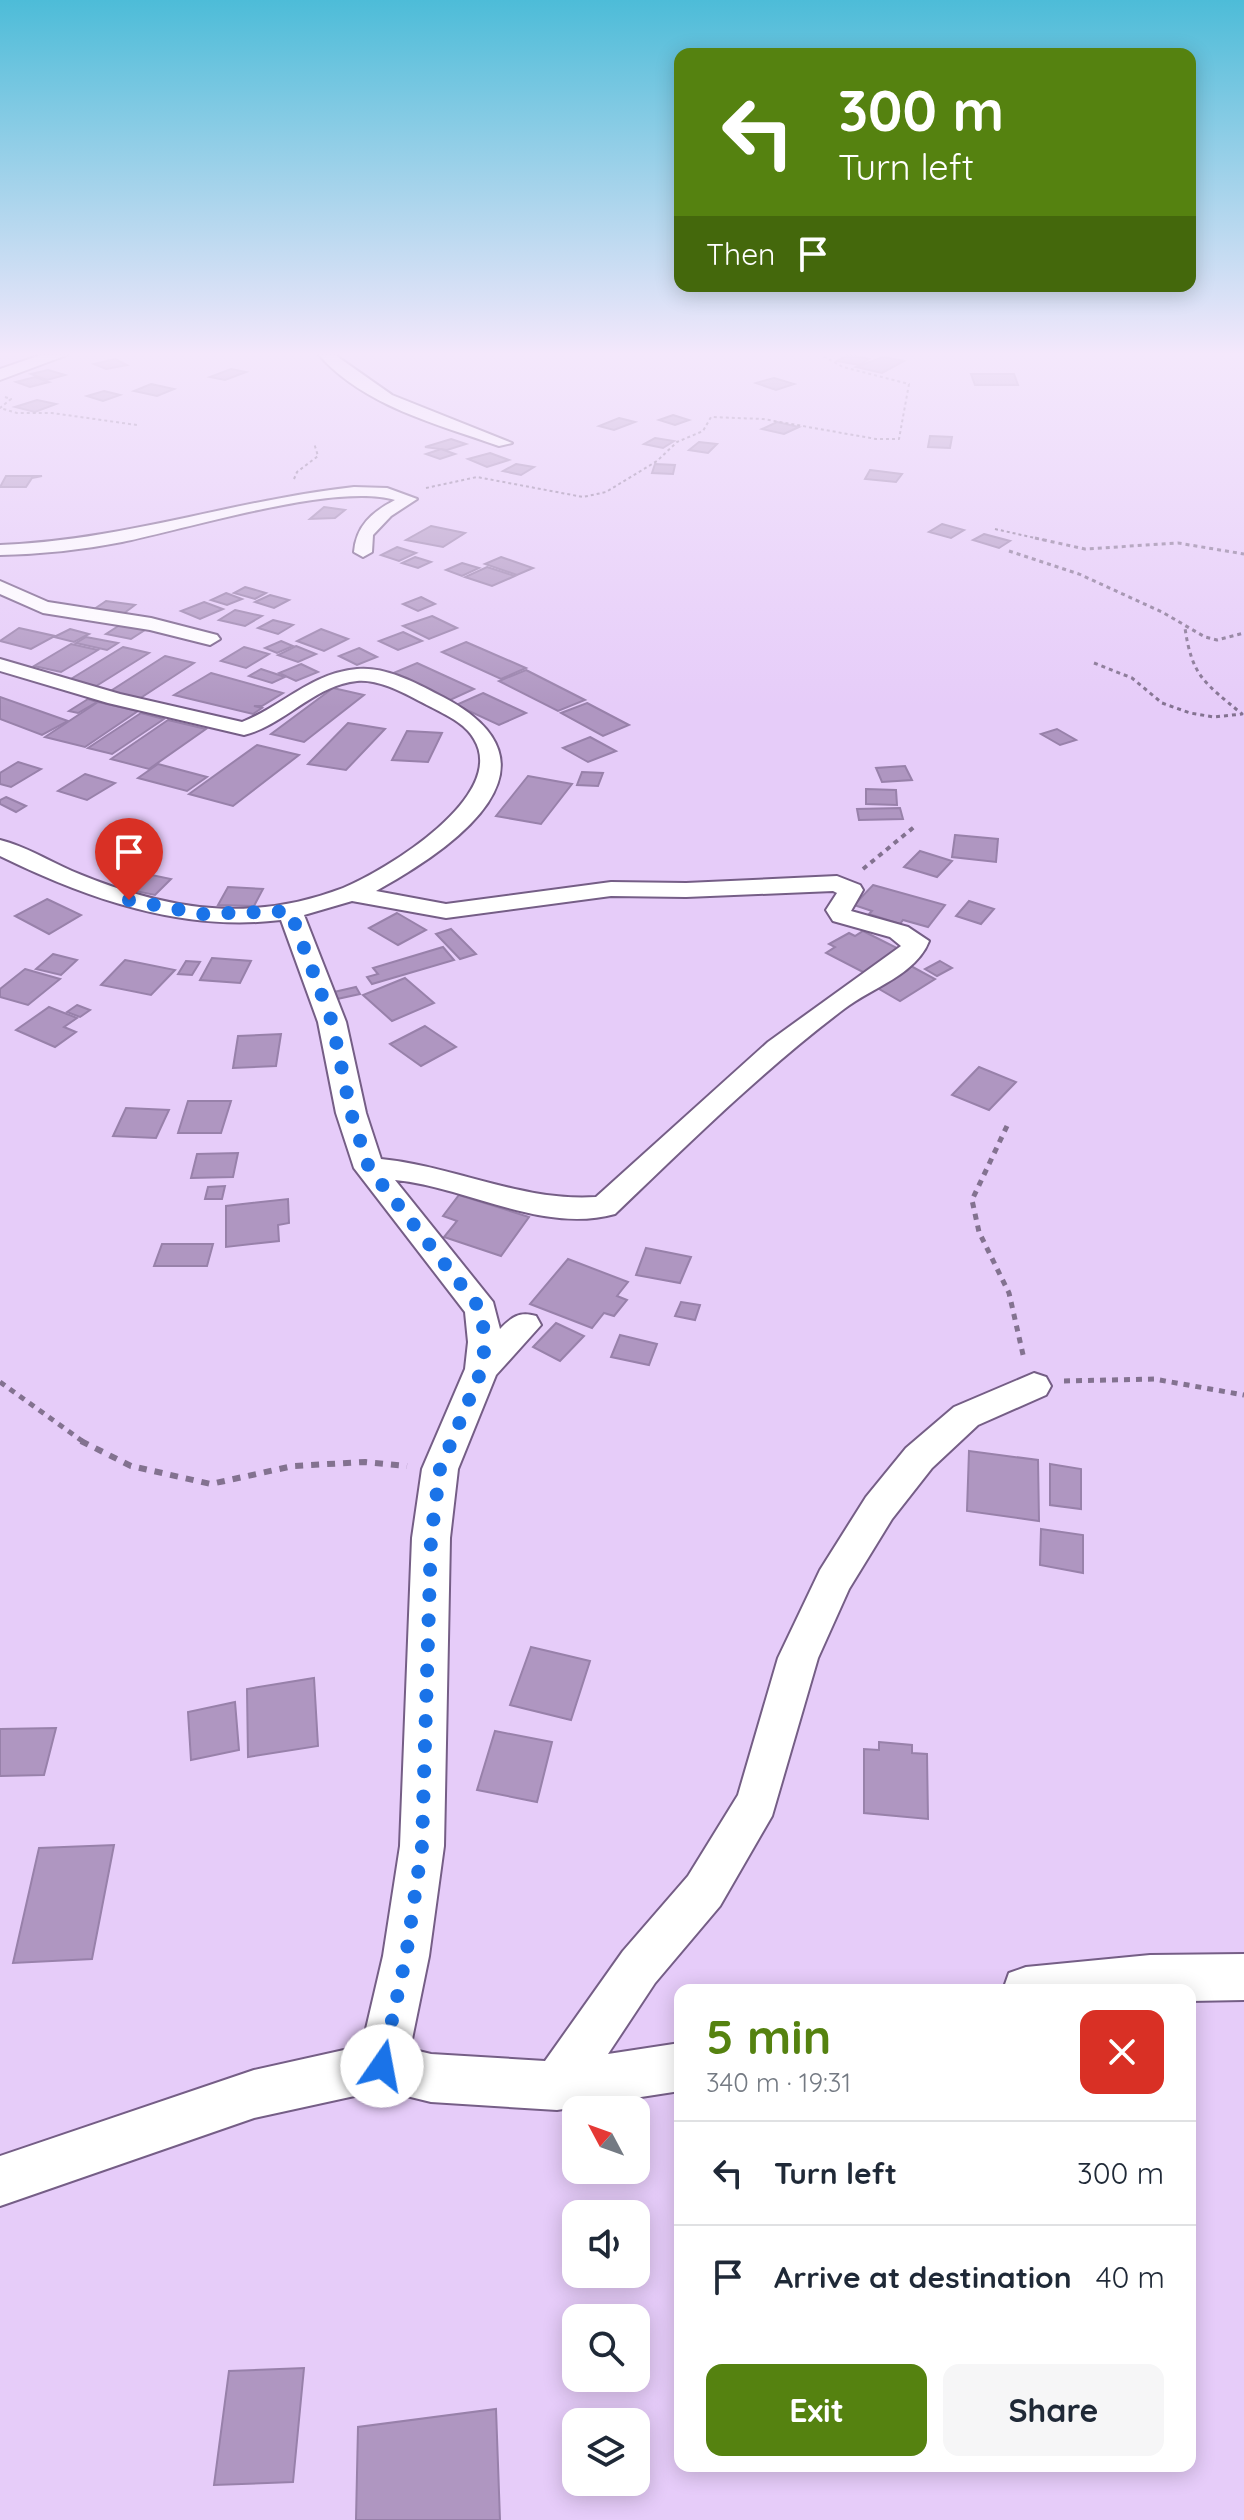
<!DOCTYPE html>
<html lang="en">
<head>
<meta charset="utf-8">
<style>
	:root { --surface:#fff; --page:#f6f6f7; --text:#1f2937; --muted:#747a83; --line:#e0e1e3; --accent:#558210 }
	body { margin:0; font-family:Quicksand,sans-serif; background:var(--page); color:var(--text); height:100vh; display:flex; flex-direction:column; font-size:30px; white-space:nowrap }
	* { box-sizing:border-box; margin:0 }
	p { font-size:26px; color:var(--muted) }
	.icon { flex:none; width:44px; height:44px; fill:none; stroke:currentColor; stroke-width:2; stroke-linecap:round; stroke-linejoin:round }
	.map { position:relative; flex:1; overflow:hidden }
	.side { position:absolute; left:674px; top:1984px; width:522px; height:488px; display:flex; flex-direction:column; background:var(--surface); border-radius:16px; box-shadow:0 4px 20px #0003 }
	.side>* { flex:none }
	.hud { position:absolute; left:674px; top:48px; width:522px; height:244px; border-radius:16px; box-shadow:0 4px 20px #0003; background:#558210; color:#fff; overflow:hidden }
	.needle { width:52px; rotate:311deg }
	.buttons { position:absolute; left:562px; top:2096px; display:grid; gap:16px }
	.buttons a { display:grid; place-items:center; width:88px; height:88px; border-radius:16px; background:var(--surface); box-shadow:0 4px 20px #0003; font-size:40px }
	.pin { position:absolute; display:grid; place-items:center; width:68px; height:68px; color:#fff; margin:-82px -34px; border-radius:50% 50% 50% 0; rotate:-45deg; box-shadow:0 0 8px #0007 }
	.pin .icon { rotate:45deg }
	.me { position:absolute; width:88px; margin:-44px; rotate:12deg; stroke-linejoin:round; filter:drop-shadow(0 0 6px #0008) }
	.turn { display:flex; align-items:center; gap:28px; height:168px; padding:0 32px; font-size:36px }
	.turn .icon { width:104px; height:104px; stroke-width:2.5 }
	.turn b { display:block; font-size:56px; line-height:68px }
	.then { display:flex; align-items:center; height:76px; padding:0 32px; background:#0003; gap:16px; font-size:30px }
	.round { display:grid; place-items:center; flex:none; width:84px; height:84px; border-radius:16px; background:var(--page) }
	.head { display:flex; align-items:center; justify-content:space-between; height:136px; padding:0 32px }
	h1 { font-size:48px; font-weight:800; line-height:60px; color:var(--accent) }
	.button { display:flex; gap:16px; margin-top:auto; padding:16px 32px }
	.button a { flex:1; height:92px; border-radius:16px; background:var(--accent); color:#fff; font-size:32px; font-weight:800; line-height:92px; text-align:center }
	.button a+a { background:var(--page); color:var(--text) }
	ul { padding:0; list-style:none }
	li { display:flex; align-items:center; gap:24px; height:104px; padding:0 32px; border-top:2px solid var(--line) }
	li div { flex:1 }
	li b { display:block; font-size:30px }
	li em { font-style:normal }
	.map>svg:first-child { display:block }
	.building { fill:#af96c1; stroke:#9881aa; stroke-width:2 }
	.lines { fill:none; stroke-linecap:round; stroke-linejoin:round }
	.minor-casing { stroke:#755e86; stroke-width:4 }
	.tertiary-casing { stroke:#755e86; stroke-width:4 }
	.path-far4 { stroke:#837290; stroke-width:2; stroke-dasharray:3 3; stroke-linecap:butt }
	.path-far3 { stroke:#837290; stroke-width:3; stroke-dasharray:4 4; stroke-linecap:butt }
	.path-far2 { stroke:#837290; stroke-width:4; stroke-dasharray:5 5; stroke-linecap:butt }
	.path-far1 { stroke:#837290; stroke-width:5; stroke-dasharray:6 6; stroke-linecap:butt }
	.path { stroke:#837290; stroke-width:6; stroke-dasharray:8 8; stroke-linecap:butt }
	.minor { fill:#fff; fill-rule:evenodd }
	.tertiary { fill:#fff; fill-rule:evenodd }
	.route { stroke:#1a73e8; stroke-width:14; stroke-dasharray:0 25.2 }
</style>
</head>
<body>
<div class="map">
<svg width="1244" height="2520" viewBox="0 0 1244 2520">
	<rect width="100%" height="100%" fill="#e6ccf9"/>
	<g class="building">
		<polygon points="848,355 850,355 869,359 859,365 837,361"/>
		<polygon points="883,357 904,361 882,373 856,367"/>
		<polygon points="115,359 127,365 106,369 94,364"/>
		<polygon points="231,369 246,372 225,380 210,377"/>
		<polygon points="48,370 65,375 47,380 31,374"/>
		<polygon points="971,374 1014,374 1018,385 975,385"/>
		<polygon points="35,377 49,382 30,387 16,382"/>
		<polygon points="774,378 794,384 776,390 756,383"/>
		<polygon points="151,384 174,389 157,396 134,391"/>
		<polygon points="104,391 120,395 103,401 87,396"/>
		<polygon points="37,400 56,404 35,412 15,407"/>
		<polygon points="673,415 689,420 675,425 659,420"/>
		<polygon points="619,418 635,422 614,430 599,426"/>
		<polygon points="777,422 799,427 784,434 762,429"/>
		<polygon points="930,436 952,437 950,448 928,447"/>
		<polygon points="655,438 674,441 663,448 644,444"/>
		<polygon points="451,439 466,444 447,450 425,447"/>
		<polygon points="699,442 717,444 708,453 689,450"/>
		<polygon points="441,449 455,454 440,459 426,454"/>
		<polygon points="490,453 509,460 487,467 468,459"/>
		<polygon points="516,464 534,467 521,475 503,471"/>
		<polygon points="655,464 675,465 673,474 652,473"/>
		<polygon points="870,470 902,474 896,482 865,479"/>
		<polygon points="6,476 42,476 32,478 26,487 0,487"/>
		<polygon points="324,507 345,510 335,518 310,519"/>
		<polygon points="942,524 964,530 951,538 929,532"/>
		<polygon points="431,526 465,533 443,547 406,540"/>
		<polygon points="984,534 1010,541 999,548 973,540"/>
		<polygon points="397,547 416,553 399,561 381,555"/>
		<polygon points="415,557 431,562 418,568 402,563"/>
		<polygon points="501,557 533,568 517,575 485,564"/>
		<polygon points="462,563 479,568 462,576 446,570"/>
		<polygon points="487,567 515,576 492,586 465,577"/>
		<polygon points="245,587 266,593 255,599 234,593"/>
		<polygon points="226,593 242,599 227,605 211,600"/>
		<polygon points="270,595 289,600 274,608 255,602"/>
		<polygon points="421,597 435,604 418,611 403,604"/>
		<polygon points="106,601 135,605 119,617 90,612"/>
		<polygon points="204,602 223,609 200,619 181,611"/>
		<polygon points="235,610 262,616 245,626 219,620"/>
		<polygon points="432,616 457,628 429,639 403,626"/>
		<polygon points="273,620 293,625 278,634 258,628"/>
		<polygon points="123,623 148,628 131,639 106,634"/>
		<polygon points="19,628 55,636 31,649 0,641"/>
		<polygon points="70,629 89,634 74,642 54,637"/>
		<polygon points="321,629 348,639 324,651 297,641"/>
		<polygon points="403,632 422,641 398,650 379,641"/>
		<polygon points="86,637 118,643 107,650 76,643"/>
		<polygon points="281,641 293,646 277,653 265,648"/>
		<polygon points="466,642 526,668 501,679 442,652"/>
		<polygon points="71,644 98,650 61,672 34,666"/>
		<polygon points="296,646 316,654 298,662 278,655"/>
		<polygon points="123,647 149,653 93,688 66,682"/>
		<polygon points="244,647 269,654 246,668 221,661"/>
		<polygon points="359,648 377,657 357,665 339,656"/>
		<polygon points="165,656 194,663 139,699 109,692"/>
		<polygon points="417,663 474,689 448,701 391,674"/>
		<polygon points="301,664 318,672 296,681 279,673"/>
		<polygon points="261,669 285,677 272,683 249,676"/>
		<polygon points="526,670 585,700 558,711 499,681"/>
		<polygon points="211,673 283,693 262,706 254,706 262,708 253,714 174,695"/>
		<polygon points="333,688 364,695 304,742 271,734"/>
		<polygon points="483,693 526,713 499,725 456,705"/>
		<polygon points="0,697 68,721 42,735 0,719"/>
		<polygon points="88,699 97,702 78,713 69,711"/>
		<polygon points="98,702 138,711 85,747 45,737"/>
		<polygon points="587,703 629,725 603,736 561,713"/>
		<polygon points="141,713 164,719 112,754 88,748"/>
		<polygon points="168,720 206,729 149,769 111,759"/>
		<polygon points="348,723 385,729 346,770 308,764"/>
		<polygon points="1057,729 1076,740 1060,745 1041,734"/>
		<polygon points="407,731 442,733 428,762 392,760"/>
		<polygon points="590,737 616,751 588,762 563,748"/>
		<polygon points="257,745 299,755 233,806 189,794"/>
		<polygon points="18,762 41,769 11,787 0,784 0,773"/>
		<polygon points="158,764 207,777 187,791 138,778"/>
		<polygon points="905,766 912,780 882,782 876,768"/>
		<polygon points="582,772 603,773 598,786 577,785"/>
		<polygon points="85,774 115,783 87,800 58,791"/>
		<polygon points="528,776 572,784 541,824 496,816"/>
		<polygon points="866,789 896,790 897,805 866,804"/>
		<polygon points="6,797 26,806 16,812 0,804 0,800"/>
		<polygon points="900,808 903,819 859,820 857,809"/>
		<polygon points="955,835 998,839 996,862 952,857"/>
		<polygon points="920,851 952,861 937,877 904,867"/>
		<polygon points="142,873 171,879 155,895 125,889"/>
		<polygon points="873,885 945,905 928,927 903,920 900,924 869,914 872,911 854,905"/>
		<polygon points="228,887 263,889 254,906 218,905"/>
		<polygon points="47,899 81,915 49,934 15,916"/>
		<polygon points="969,901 994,909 981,924 956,916"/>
		<polygon points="397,913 426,930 398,945 369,928"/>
		<polygon points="451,929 476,954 460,959 436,934"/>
		<polygon points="863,931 901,950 865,973 826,953 835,947 829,944 849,933 855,936"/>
		<polygon points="443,947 454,960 372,984 367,977 378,974 373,968"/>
		<polygon points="53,954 77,960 61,975 36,969"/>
		<polygon points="212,958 251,961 240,983 200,980"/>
		<polygon points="125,960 175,970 151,995 101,985"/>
		<polygon points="186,961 200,962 192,975 178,974"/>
		<polygon points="940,961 952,968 937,976 925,969"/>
		<polygon points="909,965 935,979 900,1001 874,986"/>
		<polygon points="25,969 60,979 28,1005 0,997 0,989"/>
		<polygon points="405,978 434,1003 392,1021 363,995"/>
		<polygon points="356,987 360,994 337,999 334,992"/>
		<polygon points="77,1005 90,1010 80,1017 67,1012"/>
		<polygon points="49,1007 77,1018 64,1027 76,1032 55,1047 16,1030"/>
		<polygon points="425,1026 456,1047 421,1066 390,1044"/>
		<polygon points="281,1034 276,1066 233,1068 238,1036"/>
		<polygon points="979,1067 1016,1082 989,1110 952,1095"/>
		<polygon points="188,1101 231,1101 221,1133 178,1133"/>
		<polygon points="126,1108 169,1110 156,1138 113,1136"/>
		<polygon points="238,1153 233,1177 191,1178 197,1154"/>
		<polygon points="225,1186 222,1199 205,1199 208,1187"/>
		<polygon points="459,1195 529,1217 501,1256 444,1237 457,1221 443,1216"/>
		<polygon points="288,1199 289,1223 278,1225 279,1241 226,1247 226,1206"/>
		<polygon points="162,1244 213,1244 207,1266 154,1266"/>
		<polygon points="646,1248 691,1257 680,1283 636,1275"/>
		<polygon points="568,1259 628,1282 617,1296 627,1300 614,1316 604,1313 592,1328 530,1304"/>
		<polygon points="681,1302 700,1305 695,1320 675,1316"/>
		<polygon points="556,1323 584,1336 560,1361 533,1347"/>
		<polygon points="620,1335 657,1344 649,1365 611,1357"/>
		<polygon points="969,1451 1038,1460 1039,1521 967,1511"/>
		<polygon points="1050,1464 1081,1469 1081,1509 1050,1505"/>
		<polygon points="1041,1529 1083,1535 1083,1573 1040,1565"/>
		<polygon points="531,1647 590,1661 571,1720 510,1705"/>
		<polygon points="314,1678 318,1746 248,1757 247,1689"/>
		<polygon points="235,1702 239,1750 191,1760 188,1712"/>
		<polygon points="56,1728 44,1775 0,1776 0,1729"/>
		<polygon points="495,1731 552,1742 537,1802 477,1790"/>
		<polygon points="879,1742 912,1745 912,1753 927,1754 928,1819 864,1813 864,1749 879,1750"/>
		<polygon points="114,1845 92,1959 13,1963 39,1848"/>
		<polygon points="304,2368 293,2482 214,2485 229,2371"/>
		<polygon points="496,2409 500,2520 356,2520 358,2427"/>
	</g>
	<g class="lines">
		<defs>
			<g id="minor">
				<path d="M319 355H335L392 395 512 443 499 446C437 424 364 406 319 355Z"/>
				<path d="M354 487 387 488 417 499 391 516 373 535 372 552 363 557 354 552C356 526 372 512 395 500 337 482 186 529 122 542 82 550 41 554 0 555V545C121 541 235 500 354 487Z"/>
				<polygon points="0,581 48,602 151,618 217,635 220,639 210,645 150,630 43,613 0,594"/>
				<path d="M0 659 120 694 242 722C283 706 311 673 357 669 386 666 418 684 443 697 573 765 454 848 376 891L446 904 611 882 686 883 837 876 860 885 863 890 851 911 908 927 929 941C916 975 871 988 844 1009 762 1071 689 1143 615 1214 542 1234 467 1187 395 1180L493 1302 500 1329C512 1317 519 1311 536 1316L541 1325 496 1375 458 1469 450 1538 444 1846 429 1956 410 2049 431 2054 545 2061 623 1951 688 1876 738 1795 778 1658 820 1570 866 1497 906 1448 954 1407 1034 1373 1046 1377 1051 1386 1046 1395 978 1425 932 1468 892 1519 849 1589 818 1658 772 1816 720 1906 655 1983 608 2054 680 2043V2091L557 2110 431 2102 382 2090 254 2118 0 2206V2156L254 2070 362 2046 383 1956 400 1846 412 1538 422 1469 465 1369 468 1342 465 1312 354 1168 336 1113 318 1022 281 920C182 932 88 899 0 856V840C25 846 49 861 72 871 129 895 192 913 254 908 284 906 314 899 343 888 385 871 509 796 474 739 465 723 446 715 431 707 409 696 382 679 357 681 314 685 285 725 244 735L108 703 0 671ZM833 891 837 893 826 910 833 921 890 937 901 946 768 1042 596 1197C523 1202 453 1166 381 1159L366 1113 346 1022 304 915 352 901 446 918 611 896 686 897Z"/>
				<polygon points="1244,1954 1244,2000 1190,2001 1190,1990 1003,1990 1009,1973 1026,1967 1150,1955"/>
			</g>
			<polygon id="tertiary" points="41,355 67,355 0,380 0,369"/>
		</defs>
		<use href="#minor" class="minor-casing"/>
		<use href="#tertiary" class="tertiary-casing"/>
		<g class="path-far4">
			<polyline points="5,397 11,399 0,408 17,413 52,413 137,425"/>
			<polyline points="294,479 297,472 318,456 314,443"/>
			<polyline points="426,488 477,477 583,497 606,492 657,461 677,442 703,431 711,417 763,419 876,439 899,439 909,384 843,367 821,355"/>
			<polyline points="995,529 1044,540"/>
		</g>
		<g class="path-far3">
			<polyline points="1035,538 1085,549 1178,543 1244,554"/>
			<polyline points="1009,551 1079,574 1162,612 1205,637 1217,640 1244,633"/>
			<path d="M1094 663 1132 678 1162 703 1190 713 1214 717 1242 714C1205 683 1192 677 1185 628"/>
		</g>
		<polyline class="path-far2" points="863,869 914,827"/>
		<g class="path-far1">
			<polyline points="1007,1126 972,1200 979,1232 1009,1293 1024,1359"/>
			<polyline points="1064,1381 1154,1379 1244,1395"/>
			<polyline points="0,1382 85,1443"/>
		</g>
		<polyline class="path" points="81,1441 131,1466 211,1484 293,1466 365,1462 407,1466"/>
		<use href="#minor" class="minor"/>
		<use href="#tertiary" class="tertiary"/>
	</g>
	<linearGradient id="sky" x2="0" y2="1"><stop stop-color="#4dbcd8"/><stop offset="0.5" stop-color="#f4e8fc"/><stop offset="1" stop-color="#f4e8fc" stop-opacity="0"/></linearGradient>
	<rect width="1244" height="708" fill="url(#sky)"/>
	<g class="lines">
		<polyline class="route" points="129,900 202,914 290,911 332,1022 351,1113 369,1168 481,1310 485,1342 482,1369 440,1469 431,1538 422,1846 406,1956 382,2066"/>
	</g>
</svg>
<div class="buttons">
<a><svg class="needle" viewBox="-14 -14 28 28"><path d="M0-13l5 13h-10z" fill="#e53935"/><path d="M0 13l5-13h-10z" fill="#747a83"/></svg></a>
<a><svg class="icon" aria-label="sound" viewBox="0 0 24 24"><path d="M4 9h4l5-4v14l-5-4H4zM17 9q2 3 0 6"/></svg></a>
<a><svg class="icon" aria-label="search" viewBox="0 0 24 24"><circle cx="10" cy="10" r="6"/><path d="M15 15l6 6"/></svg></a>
<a><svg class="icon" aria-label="layers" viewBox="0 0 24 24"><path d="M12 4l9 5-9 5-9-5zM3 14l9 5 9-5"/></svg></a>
</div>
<div class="pin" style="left:129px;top:900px;background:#d93025"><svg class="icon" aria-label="arrive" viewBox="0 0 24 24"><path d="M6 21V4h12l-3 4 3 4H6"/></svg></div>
<svg class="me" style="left:382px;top:2066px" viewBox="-20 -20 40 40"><circle r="19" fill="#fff"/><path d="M0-13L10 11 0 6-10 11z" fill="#1a73e8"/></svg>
<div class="hud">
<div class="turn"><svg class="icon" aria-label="left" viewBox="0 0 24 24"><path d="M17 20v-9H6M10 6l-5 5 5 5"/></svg><div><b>300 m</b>Turn left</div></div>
<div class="then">Then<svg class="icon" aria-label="arrive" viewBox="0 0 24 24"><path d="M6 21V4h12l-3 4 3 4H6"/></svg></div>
</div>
<section class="side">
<div class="head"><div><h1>5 min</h1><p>340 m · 19:31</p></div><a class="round" style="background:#d93025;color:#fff"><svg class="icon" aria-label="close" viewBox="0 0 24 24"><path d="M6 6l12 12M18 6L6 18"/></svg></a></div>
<ul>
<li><svg class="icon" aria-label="left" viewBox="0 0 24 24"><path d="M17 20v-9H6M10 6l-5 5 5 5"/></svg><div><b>Turn left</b></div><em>300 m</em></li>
<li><svg class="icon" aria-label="arrive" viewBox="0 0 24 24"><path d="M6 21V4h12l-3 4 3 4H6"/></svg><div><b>Arrive at destination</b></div><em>40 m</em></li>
</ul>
<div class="button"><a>Exit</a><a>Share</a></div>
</section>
</div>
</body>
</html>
